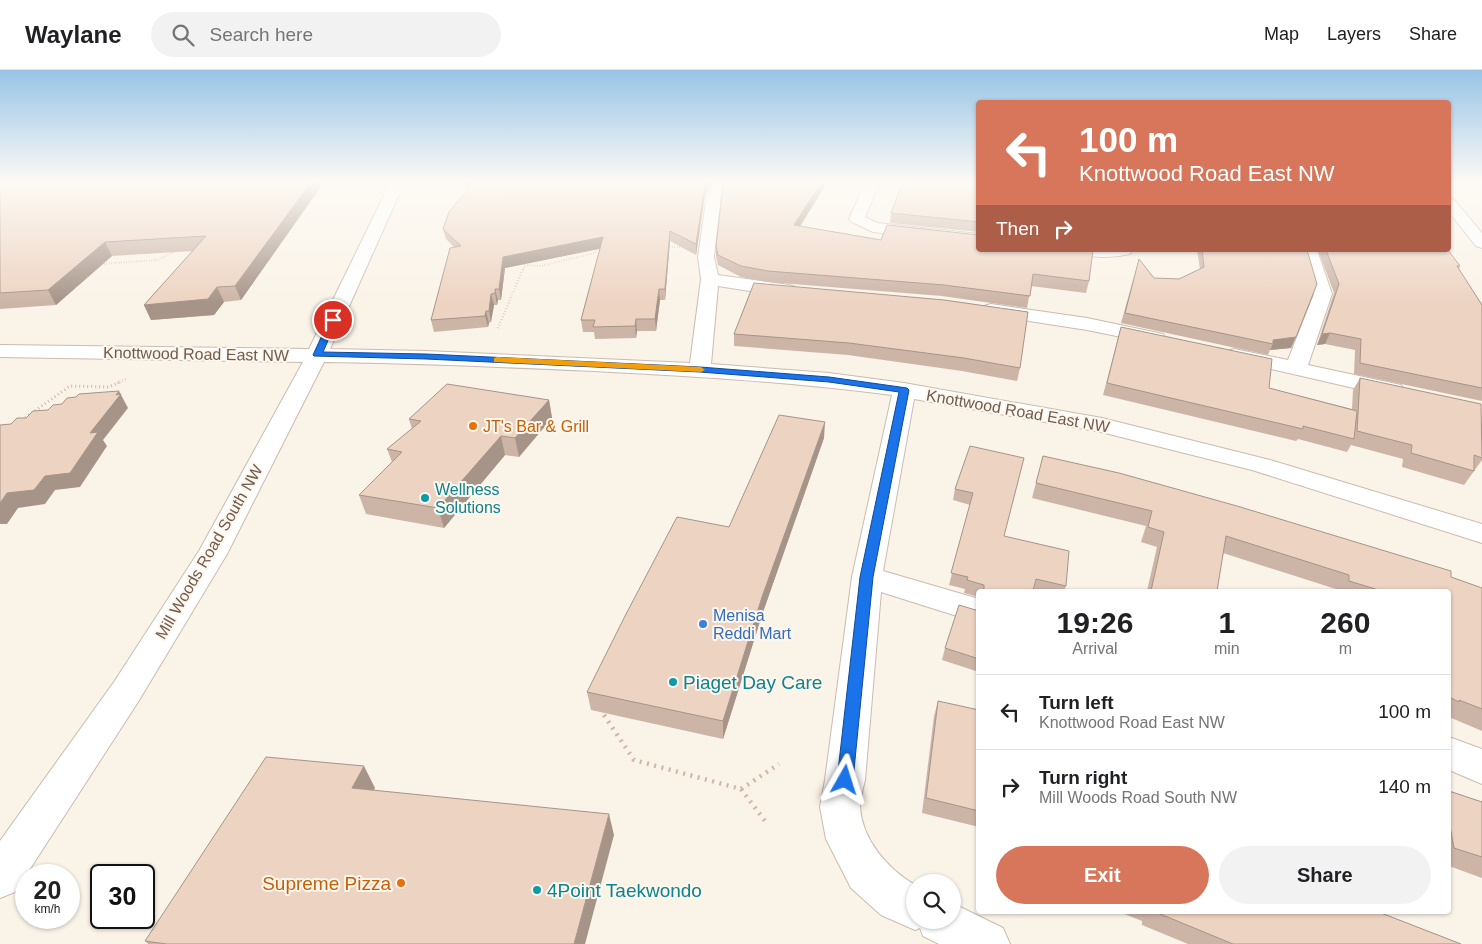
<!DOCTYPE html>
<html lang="en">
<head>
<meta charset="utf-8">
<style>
	:root { --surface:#fff; --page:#f2f2f2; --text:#202124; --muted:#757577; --line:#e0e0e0; --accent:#d7765a }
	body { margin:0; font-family:Arial,sans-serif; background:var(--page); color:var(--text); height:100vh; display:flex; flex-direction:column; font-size:19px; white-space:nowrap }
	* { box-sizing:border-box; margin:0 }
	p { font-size:16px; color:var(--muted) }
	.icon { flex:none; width:28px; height:28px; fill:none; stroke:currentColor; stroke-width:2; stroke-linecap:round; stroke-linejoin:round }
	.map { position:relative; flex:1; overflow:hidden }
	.sheet { position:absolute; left:976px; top:519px; width:475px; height:325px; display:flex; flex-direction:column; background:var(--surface); border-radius:5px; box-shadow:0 1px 4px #0004 }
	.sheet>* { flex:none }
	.hud { position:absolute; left:976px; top:30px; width:475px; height:152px; border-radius:5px; box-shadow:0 1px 4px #0004; background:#d7765a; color:#fff; overflow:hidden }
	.tools { position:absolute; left:906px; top:804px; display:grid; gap:10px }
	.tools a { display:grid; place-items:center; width:55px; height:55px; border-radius:50%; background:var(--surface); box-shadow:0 1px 4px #0004; font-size:25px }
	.speed { position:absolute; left:15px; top:794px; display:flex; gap:10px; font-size:25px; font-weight:700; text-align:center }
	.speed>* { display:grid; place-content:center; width:65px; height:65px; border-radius:50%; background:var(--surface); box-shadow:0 1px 4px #0004; line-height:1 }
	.speed small { font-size:12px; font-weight:400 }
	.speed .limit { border:2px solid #111; border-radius:8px; background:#fff; color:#111 }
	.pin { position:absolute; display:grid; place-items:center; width:42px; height:42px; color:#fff; margin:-21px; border:2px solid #fff; border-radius:50%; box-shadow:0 1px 5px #0007 }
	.me { position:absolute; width:55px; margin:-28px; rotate:6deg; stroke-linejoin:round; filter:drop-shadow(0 0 4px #0008) }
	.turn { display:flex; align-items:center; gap:18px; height:105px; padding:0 20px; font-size:22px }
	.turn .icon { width:65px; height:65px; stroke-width:2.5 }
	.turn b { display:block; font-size:35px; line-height:42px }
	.then { display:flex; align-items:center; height:48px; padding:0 20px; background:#0003; gap:10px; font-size:19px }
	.eta { display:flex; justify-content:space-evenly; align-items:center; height:85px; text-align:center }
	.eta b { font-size:30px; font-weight:800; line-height:35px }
	.primary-button { display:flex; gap:10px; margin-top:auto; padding:10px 20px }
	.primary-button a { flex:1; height:58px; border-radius:30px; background:var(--accent); color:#fff; font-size:20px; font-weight:800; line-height:58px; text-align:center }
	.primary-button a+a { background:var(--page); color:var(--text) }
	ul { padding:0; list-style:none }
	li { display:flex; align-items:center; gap:15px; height:75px; padding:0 20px; border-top:1px solid var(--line) }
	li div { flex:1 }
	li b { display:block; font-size:19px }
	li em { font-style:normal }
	header { display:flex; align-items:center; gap:30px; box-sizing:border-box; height:70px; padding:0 25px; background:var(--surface); border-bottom:1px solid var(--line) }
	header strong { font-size:24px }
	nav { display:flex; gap:28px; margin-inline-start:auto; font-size:18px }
	.search { width:350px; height:45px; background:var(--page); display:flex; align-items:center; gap:12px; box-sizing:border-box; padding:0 18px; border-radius:28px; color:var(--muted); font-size:19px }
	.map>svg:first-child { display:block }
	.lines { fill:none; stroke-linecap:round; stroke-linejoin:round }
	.minor-casing { stroke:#cbbbaf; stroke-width:2 }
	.path-far3 { stroke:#d1b6a5; stroke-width:2; stroke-dasharray:0.5 2; stroke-linecap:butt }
	.path-far2 { stroke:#d1b6a5; stroke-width:2.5; stroke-dasharray:0.5 2.5; stroke-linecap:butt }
	.path-far1 { stroke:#d1b6a5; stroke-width:3; stroke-dasharray:1 3; stroke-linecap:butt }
	.path { stroke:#d1b6a5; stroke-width:4.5; stroke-dasharray:2 5.5; stroke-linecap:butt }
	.minor { fill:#fff; fill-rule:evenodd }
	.wall { fill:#ccb5a7 }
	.shaded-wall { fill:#a69488 }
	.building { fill:#edd3c2; stroke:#a69488 }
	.route { fill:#1a73e8; stroke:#114b97 }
	.slow { fill:#f59e0b }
	.food-dot { fill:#e8710a; stroke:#fdf7ee; stroke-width:2 }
	.culture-dot { fill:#0f9aa8; stroke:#fdf7ee; stroke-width:2 }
	.shop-dot { fill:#3f7fe0; stroke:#fdf7ee; stroke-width:2 }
	.labels { text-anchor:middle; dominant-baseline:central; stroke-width:4; stroke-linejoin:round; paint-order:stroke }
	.street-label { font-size:16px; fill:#715b4e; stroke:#fdf7ee }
	.food-label { font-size:16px; fill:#c56008; stroke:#fdf7ee; text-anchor:start }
	.culture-label { font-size:16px; fill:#0d838f; stroke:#fdf7ee; text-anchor:start }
	.shop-label { font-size:16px; fill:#366cbe; stroke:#fdf7ee; text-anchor:start }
	.near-culture-label { font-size:19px; fill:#0d838f; stroke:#fdf7ee; text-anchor:start }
	.near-food-label { font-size:19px; fill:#c56008; stroke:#fdf7ee; text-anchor:end }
</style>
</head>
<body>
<header>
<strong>Waylane</strong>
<div class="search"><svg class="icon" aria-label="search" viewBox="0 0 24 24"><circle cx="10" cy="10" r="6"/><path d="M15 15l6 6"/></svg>Search here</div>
<nav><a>Map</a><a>Layers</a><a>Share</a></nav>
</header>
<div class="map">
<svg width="1482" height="874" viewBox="0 0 1482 874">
	<rect width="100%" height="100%" fill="#faf3e8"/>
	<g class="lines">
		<defs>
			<g id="minor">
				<path d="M391 111H405L330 279 426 281 690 293 701 209 698 187 707 125 717 111H731L721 125 714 187 718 205 789 215 795 217 798 221 795 225 789 227 718 216 711 294 829 303 904 313 1102 348 1270 390 1482 454V473L1252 400 1101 362 914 329 883 501 979 529V553L881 522 865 710C863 718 860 729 860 737 862 770 888 799 915 815V850H952V833L1003 858 1010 874H939L923 866 920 858 915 860 881 845 851 818 826 769 820 737 825 710 852 507 892 325C793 312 693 306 593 301 503 297 414 293 324 292L227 484 138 632 15 822 0 828V771L114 612 199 481 303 292 0 287V275L309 279Z"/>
				<polygon points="866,111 880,111 865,147 877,153 979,164 979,174 873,162 852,152 849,149"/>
				<polygon points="1449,129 1454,130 1482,163 1482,178 1476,176 1449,142"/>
				<path d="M1075 180H1132L1130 184C1113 188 1094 188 1077 184Z"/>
				<polygon points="1301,180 1317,180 1332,224 1308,295 1401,315 1404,320 1401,325 1393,327 1227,289 1223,285 1227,281 1234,279 1288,290 1314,224"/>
				<polygon points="991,234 1087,248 1163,264 1166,268 1163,272 1156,274 1087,260 984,244 981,240 984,236"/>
				<polygon points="1449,667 1482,679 1482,714 1449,700"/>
			</g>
		</defs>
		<use href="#minor" class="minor-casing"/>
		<g class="path-far3">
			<polyline points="310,127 326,122 333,111"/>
			<polyline points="667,177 681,177"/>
			<polyline points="99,194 158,190 175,181"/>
			<polyline points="523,200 525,195 540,196 595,183 598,178"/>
		</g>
		<g class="path-far2">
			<polyline points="498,258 523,199"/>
			<polyline points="117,313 126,309"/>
		</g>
		<polyline class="path-far1" points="22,350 70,316 109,317 120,312"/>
		<g class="path">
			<polyline points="604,645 634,690 741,719 768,755"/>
			<polyline points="741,719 779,694"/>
		</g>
		<use href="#minor" class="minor"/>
	</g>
	<g class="wall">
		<polygon points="0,111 322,115 241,230 224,232 214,245 151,250 144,235 192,181 112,186 56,235 0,239"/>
		<polygon points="460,111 715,111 705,124 696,185 670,171 665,230 660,230 656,261 637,261 636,268 595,269 594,262 583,262 581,250 600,178 505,198 501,230 498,230 497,235 494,235 491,252 489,253 488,257 434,262 431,250 454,177 446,169 443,159 469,117 461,117"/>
		<polygon points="828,111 800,156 1089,211 1086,223 1031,216 1027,238 942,226 768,212 741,207 718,195 716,187 716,176"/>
		<polygon points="979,111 979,162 890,153 891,143"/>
		<polygon points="1197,180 1307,180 1296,267 1291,278 1270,280 1268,285 1121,253 1139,189 1154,208 1179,209 1200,199"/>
		<polygon points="1318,180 1448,180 1460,196 1459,199 1482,235 1482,331 1354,304 1355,280 1325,274 1317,275 1334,223"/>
		<polygon points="754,213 1020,298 1017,311 962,301 848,285 734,276 734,264"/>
		<polygon points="1121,257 1269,318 1352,339 1353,320 1360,308 1482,352 1482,390 1464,415 1402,397 1403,389 1351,375 1347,382 1298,369 1296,371 1103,325"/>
		<polygon points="549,330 552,348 519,387 505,385 444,458 366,444 359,425 392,392 387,379 412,359 409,349"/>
		<polygon points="824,368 762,545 723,669 591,640 587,622 729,457"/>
		<polygon points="970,376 1004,466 1066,516 1064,521 979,521 979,527 964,523 965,519 949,515 970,435 953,430 955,419"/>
		<polygon points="1043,386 1451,507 1482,518 1482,661 1449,647 1449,521 1339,521 1339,520 1223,483 1217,521 1147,521 1157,477 1141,472 1146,456 1032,428"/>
		<polygon points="979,541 979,602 942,590 945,578"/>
		<polygon points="938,631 979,640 979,757 922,743 934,646"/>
		<polygon points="1449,721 1482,732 1482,808 1449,796"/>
		<polygon points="1117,841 1376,841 1461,874 1188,874 1142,855 1142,851"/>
		<polygon points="145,871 167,874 148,874"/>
	</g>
	<g class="shaded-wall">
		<polygon points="0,111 18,111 0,116"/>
		<polygon points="312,111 321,111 322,115 241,230 235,216"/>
		<polygon points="708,111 715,111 705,124 696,185 696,174 705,114"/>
		<polygon points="822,111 828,111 794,166 794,155"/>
		<polygon points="670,161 670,171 665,230 665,219"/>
		<polygon points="603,167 604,178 505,198 501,230 499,219 503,187"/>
		<polygon points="105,172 112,186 56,235 48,220"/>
		<polygon points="217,217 224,232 214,245 151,250 144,235"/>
		<polygon points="495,219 498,230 497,235 495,223"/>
		<polygon points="659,219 660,230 656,261 655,249"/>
		<polygon points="491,224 494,235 491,252 489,241"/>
		<polygon points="486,241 489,253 488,257 485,246"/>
		<polygon points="636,249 637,261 636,268 635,256"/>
		<polygon points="1330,263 1325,274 1317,275 1322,264"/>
		<polygon points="1296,267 1291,278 1270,280 1273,274 1273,270"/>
		<polygon points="119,321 128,338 103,370 107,376 80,417 55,420 45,434 18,438 7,454 0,454 0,433 7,423 45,406 90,363"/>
		<polygon points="549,330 552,348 519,387 515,368"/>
		<polygon points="825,352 824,368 762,545 723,669 723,651 762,527"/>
		<polygon points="501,366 505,385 444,458 438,438"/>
		<polygon points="364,696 375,718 364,739 352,718"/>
		<polygon points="609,744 614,765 585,874 574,874"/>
	</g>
	<g class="building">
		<polygon points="11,111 312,111 235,216 217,217 208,229 144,235 206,166 105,172 48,220 0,223 0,114"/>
		<polygon points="474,111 708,111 705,114 696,174 670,161 665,219 659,219 655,249 636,249 635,256 593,257 595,250 581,250 603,167 503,187 499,219 495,219 495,223 491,224 489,241 486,241 485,246 431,250 450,178 461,176 443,159 449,142"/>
		<polygon points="727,111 822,111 794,155 881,170 887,155 979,165 979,180 1093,180 1089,211 1033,204 1030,226 944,215 768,201 741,196 718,185 716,176 723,116"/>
		<polygon points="903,111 979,111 979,152 891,143"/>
		<polygon points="1202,180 1307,180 1317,214 1296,267 1273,270 1273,274 1125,243 1139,189 1154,208 1179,209 1204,197"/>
		<polygon points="1326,180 1448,180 1460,196 1457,196 1482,235 1482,318 1360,293 1361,269 1330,263 1322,264 1339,214"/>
		<polygon points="754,213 944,230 1028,242 1020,298 964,288 849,273 734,264"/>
		<polygon points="1121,257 1272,289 1269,318 1357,341 1354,369 1303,356 1303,359 1107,313"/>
		<polygon points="1360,308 1481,334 1482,388 1474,385 1474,401 1411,383 1412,375 1357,361"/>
		<polygon points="447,314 549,330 515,368 501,366 438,438 359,425 402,382 387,379 421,351 409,349"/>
		<polygon points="119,321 116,325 121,324 90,363 98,362 70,403 45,406 34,420 7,423 0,433 0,355 11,354 17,348 26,348 33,341 48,340 53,335 62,334 67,328 76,327 79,324"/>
		<polygon points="779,345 825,352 762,527 723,651 587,622 625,546 677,447 729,457"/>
		<polygon points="970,376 1024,388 1004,466 1069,481 1066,516 1036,509 1033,521 984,521 984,515 967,510 968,507 951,503 973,423 955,419"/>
		<polygon points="1043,386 1119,403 1237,436 1451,501 1451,507 1482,518 1482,639 1459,630 1459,632 1449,627 1449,521 1382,521 1349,511 1349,505 1226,466 1217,521 1151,521 1164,462 1148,457 1152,441 1036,413"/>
		<polygon points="959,535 979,541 979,589 945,578"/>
		<polygon points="938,631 979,640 979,741 926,728"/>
		<polygon points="266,687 364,696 352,718 609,744 574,874 167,874 145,871"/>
		<polygon points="1449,721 1482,732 1482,787 1454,778 1449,751"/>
		<polygon points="1153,841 1376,841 1461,874 1233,874"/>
	</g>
	<linearGradient id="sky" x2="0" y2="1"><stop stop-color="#97c4e6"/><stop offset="0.48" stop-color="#fdfaf5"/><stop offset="1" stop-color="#fdfaf5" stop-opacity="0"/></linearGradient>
	<rect width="1482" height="233" fill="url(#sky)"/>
	<polygon class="route" points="333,247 337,250 323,282 426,284 700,297 829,307 907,318 909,320 873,507 853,710 851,715 845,717 840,715 837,710 860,507 899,322 829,312 700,302 426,289 314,286 313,285 329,250"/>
	<polygon class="slow" points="497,287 701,297 705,300 701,302 494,292 494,288"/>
	<g class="food-dot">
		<circle cx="473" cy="356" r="5"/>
		<circle cx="401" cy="813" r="5"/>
	</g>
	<g class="culture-dot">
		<circle cx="425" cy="428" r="5"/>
		<circle cx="673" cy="612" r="5"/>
		<circle cx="537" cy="820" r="5"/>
	</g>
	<circle class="shop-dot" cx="703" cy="554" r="5"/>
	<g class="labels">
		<g class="street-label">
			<text transform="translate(196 284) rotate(1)">Knottwood Road East NW</text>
			<text transform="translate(1018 341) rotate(10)">Knottwood Road East NW</text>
			<text transform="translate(209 482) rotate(-60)">Mill Woods Road South NW</text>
		</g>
		<g class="food-label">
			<text x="483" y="356">JT's Bar &amp; Grill</text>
		</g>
		<g class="culture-label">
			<text x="435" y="419">Wellness<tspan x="435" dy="18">Solutions</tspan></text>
		</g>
		<g class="shop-label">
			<text x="713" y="545">Menisa<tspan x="713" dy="18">Reddi Mart</tspan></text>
		</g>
		<g class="near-culture-label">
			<text x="683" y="612">Piaget Day Care</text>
			<text x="547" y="820">4Point Taekwondo</text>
		</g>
		<g class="near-food-label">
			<text x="391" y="813">Supreme Pizza</text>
		</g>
	</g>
</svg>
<div class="tools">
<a><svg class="icon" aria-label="search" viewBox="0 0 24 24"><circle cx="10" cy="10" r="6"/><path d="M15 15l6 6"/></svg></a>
</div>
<div class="speed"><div>20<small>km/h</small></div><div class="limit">30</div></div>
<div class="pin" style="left:333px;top:250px;background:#d93025"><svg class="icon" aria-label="arrive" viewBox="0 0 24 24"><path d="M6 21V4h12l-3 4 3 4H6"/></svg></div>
<svg class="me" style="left:845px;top:710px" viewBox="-20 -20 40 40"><path d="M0-17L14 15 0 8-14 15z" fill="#1a73e8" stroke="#fff" stroke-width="4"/></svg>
<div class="hud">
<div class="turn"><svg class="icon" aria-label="left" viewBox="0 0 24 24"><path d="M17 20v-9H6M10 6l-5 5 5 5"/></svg><div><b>100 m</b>Knottwood Road East NW</div></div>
<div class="then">Then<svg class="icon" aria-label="right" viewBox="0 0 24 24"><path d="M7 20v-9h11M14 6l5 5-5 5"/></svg></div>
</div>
<section class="sheet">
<div class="eta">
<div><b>19:26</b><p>Arrival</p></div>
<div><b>1</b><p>min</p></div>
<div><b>260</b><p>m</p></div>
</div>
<ul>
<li><svg class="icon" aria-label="left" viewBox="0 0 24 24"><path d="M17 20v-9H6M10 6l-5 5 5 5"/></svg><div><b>Turn left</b><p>Knottwood Road East NW</p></div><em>100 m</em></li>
<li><svg class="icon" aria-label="right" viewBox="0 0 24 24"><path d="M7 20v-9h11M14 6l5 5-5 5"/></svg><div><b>Turn right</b><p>Mill Woods Road South NW</p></div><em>140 m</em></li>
</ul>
<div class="primary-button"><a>Exit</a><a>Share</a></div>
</section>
</div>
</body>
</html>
